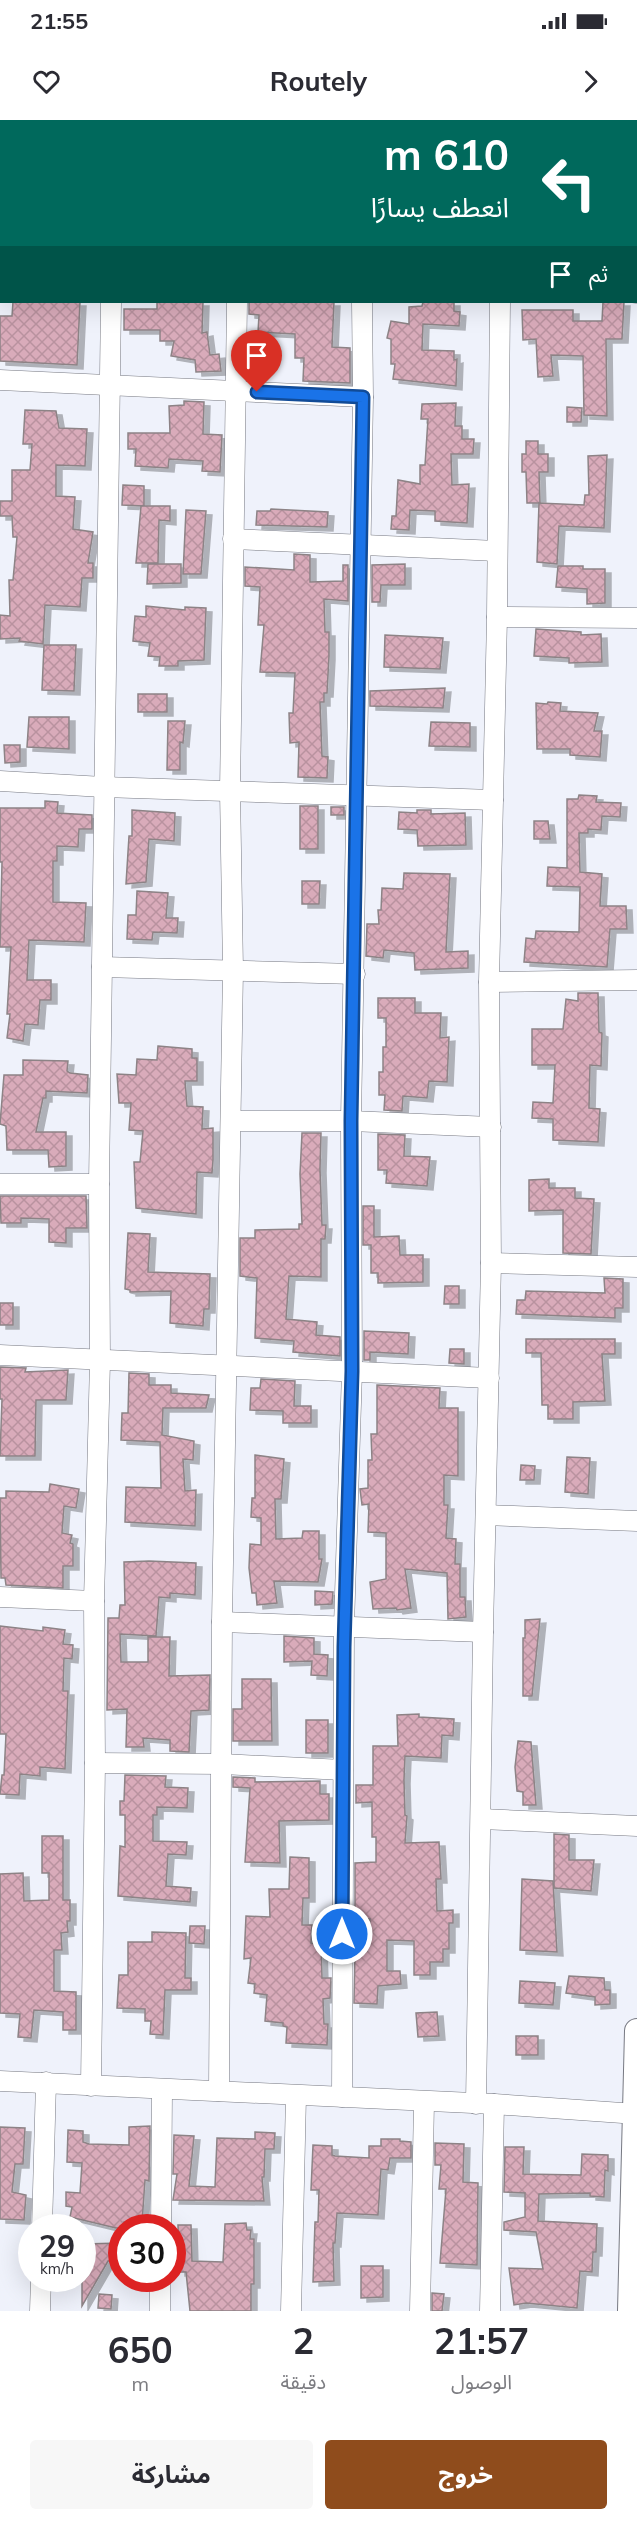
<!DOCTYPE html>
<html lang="ar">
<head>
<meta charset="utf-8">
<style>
	:root { --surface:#fff; --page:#f7f7f7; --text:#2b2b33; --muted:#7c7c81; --accent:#8f4c1c }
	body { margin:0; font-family:Mulish,"Noto Sans Arabic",sans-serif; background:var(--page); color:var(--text); direction:rtl; height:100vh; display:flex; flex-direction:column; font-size:22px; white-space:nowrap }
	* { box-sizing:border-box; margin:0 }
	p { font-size:20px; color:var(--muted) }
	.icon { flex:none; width:33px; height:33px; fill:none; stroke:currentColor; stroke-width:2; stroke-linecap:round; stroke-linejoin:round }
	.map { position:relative; height:2191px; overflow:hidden; direction:ltr }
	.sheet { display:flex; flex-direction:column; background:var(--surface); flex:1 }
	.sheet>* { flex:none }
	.top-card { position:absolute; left:0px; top:0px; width:638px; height:183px; box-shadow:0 6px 24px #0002; direction:rtl; background:#00695c; color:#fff; overflow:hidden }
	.speed { position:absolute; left:18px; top:2094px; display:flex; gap:12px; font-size:30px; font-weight:700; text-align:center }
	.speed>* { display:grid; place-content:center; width:78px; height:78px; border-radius:50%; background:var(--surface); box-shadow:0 6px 24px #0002; line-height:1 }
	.speed small { font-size:15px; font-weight:400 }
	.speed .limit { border:9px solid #d22; background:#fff; color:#111 }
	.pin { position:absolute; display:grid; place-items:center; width:51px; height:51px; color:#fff; margin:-62px -26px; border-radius:50% 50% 50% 0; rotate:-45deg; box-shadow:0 0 6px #0007 }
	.pin .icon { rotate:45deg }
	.me { position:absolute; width:66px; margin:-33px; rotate:0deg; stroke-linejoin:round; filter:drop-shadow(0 0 4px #0008) }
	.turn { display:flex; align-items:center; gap:21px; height:126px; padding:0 30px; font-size:27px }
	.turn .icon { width:78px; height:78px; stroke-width:2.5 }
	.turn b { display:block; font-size:42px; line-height:51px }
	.then { display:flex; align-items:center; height:57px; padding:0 30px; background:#0003; gap:12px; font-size:22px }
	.eta { display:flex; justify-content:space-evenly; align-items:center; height:102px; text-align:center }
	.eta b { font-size:36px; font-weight:700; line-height:42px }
	.cta { display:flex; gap:12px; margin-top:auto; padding:12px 30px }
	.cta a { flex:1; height:69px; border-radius:6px; background:var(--accent); color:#fff; font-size:24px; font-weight:700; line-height:69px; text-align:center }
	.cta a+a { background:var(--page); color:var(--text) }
	.status { display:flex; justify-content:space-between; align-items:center; height:42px; padding:0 30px; background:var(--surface); direction:ltr }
	.status svg { height:16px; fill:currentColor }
	header { display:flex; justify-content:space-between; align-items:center; height:78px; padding:0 30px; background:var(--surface); font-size:27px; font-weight:700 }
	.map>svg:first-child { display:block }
	.building { fill:url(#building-cross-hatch); stroke:#8d8386; stroke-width:1.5; filter:url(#shadow) }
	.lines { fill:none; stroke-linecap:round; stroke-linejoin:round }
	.minor-casing { stroke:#777982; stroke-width:21 }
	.tertiary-casing { stroke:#777982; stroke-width:26 }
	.minor { stroke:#fff; stroke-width:20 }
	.tertiary { stroke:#fff; stroke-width:24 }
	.route-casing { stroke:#114b97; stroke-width:15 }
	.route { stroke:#1a73e8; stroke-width:10 }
</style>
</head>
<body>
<div class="status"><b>21:55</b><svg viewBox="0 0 49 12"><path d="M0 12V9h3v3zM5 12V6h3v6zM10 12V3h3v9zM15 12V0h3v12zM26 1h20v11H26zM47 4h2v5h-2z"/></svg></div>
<header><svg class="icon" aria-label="forward" viewBox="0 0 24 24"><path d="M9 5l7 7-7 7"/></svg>Routely<svg class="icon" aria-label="heart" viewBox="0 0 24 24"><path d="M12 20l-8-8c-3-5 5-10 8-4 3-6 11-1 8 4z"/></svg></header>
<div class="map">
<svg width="637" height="2191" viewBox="0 0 637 2191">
	<defs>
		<pattern id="building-cross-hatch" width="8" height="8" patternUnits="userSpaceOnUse" patternTransform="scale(1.5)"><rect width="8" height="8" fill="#d9abba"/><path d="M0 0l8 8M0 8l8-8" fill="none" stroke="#b9929f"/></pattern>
		<filter id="shadow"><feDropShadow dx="6" dy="4" stdDeviation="0" flood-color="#0004"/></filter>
	</defs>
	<rect width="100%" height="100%" fill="#eff2fb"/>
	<g class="building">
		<polygon points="13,182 80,182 77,245 0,241 0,196 12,196"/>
		<polygon points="157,182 203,182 202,213 207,212 210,235 219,234 221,251 196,252 195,240 171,236 174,221 160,221 160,210 124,210 124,189 157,189"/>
		<polygon points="249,182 334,182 332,227 350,228 350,263 303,261 304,238 295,238 295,214 258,212 259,195 249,194"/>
		<polygon points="423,182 454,182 454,191 460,192 459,206 423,204 422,230 454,231 454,240 457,239 456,266 393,259 395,244 391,244 391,219 387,218 391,201 409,204 409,187 422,186"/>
		<polygon points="603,182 624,182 622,219 606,219 607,296 584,295 583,236 551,235 553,256 538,257 536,219 523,220 522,190 573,190 573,201 602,201"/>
		<polygon points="184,281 204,282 203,314 222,315 220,352 202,351 203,341 169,339 168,348 135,346 136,329 128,329 128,313 170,313 169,286 184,285"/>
		<polygon points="456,283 455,306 462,306 462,319 474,319 473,334 451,334 452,365 469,364 467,403 435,401 435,391 410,390 409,410 391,409 392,396 396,396 398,360 420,364 420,345 425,345 428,299 421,299 422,284"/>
		<polygon points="567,287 582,288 581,302 567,302"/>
		<polygon points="25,290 56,291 59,308 87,309 85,346 56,345 56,376 75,377 73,409 93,412 88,443 93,443 93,458 82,458 80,487 45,485 43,524 19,521 20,518 0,519 0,495 10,496 9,460 13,460 17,417 13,417 12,396 0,396 0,381 12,381 12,350 30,350 32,324 23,324"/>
		<polygon points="526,321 538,321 538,334 548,334 548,352 539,352 540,383 527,383 526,352 522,352 522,334 526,334"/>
		<polygon points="607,335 604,408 559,406 557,444 537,442 539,383 584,385 585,375 589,375 588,336"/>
		<polygon points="123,365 144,366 144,386 122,385"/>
		<polygon points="141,386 170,386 170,401 159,400 158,443 136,443"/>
		<polygon points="271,389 328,392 327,407 256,405 257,391 270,391"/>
		<polygon points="186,390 206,391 201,454 183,454"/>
		<polygon points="294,434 310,435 310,462 343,461 343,445 348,445 348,481 324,479 325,512 329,512 329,536 327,573 324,573 324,582 320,582 322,636 328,637 327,658 298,657 299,622 290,623 289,593 293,593 295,553 260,552 264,505 258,505 260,467 245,466 245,447 294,450"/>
		<polygon points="148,444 181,444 181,463 147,464"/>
		<polygon points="405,444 405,465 381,465 380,482 372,482 372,445"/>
		<polygon points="558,446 583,446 583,449 605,449 605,483 587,484 587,469 556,467"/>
		<polygon points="146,486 185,490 185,487 206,488 204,540 178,541 178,546 159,546 160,537 148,536 150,523 133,521 135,496 146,497"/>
		<polygon points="536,509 581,512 581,515 601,514 602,542 569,543 569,538 534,536"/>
		<polygon points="385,515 443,518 440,549 384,547"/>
		<polygon points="44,525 76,525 74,571 42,570"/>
		<polygon points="445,568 443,588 370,586 370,571"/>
		<rect x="138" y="574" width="29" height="18"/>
		<polygon points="548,582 561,583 560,591 598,593 594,611 602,611 600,637 570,635 570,629 537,629 536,583 547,584"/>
		<polygon points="29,597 69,597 69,629 27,627"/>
		<polygon points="168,601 185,601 183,623 180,622 180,650 167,650"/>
		<polygon points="431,602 470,603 470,627 429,626"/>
		<polygon points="4,625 20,625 20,642 5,643"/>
		<polygon points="579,675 597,676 596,682 621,683 620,697 602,696 601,710 588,709 588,713 579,713 580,752 602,754 600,786 626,786 627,809 610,809 607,847 524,842 526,818 535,819 536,811 579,812 580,767 547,766 548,747 567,748 567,679 578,679"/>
		<polygon points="45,681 58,682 57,693 92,695 92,709 79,709 78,727 57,726 57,741 53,741 53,782 86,783 84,822 29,820 27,860 51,860 51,880 40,880 38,905 25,904 23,921 7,918 10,894 7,894 11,827 0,827 2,742 0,742 0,688 45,688"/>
		<rect x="300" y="686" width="18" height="43"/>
		<rect x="331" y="687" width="13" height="8"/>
		<polygon points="132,690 175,693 174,721 149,719 146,762 126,764 129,716 132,716"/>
		<polygon points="417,690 431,690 431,694 465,693 466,725 418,726 417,710 398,709 399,692 417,693"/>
		<polygon points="534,701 548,701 550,719 534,719"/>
		<polygon points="404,753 450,754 446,832 468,831 468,848 415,850 414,833 384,830 383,838 366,836 367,804 379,804 378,790 381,790 382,768 403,769"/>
		<polygon points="302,761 320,761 319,784 302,784"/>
		<polygon points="137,771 168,773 166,798 178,798 177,813 153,812 152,820 127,819 128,795 136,795"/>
		<polygon points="578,873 598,873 599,912 602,913 601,946 590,945 589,988 600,989 598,1022 553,1020 553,999 532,998 533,982 553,983 555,945 532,945 532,909 563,909 566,879 578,881"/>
		<polygon points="378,878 415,878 415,893 441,893 440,918 449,917 447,962 429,961 427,978 403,976 402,991 384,990 385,975 379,975 379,952 383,952 383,927 386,927 386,898 378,898"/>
		<polygon points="158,926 192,929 192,938 197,938 197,961 185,961 187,986 203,987 202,1009 213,1008 213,1040 212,1053 197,1052 196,1094 136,1088 134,1042 140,1042 143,1011 129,1010 131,983 119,983 117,954 136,955 137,939 157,940"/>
		<polygon points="23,940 68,941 67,951 70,953 88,955 87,973 46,971 46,978 43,978 36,1012 66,1012 66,1046 49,1047 48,1030 7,1030 6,1006 0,1004 4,955 23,955"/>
		<polygon points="302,1013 321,1013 320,1049 322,1105 326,1105 325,1119 321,1119 321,1157 289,1156 286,1199 317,1202 316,1215 340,1217 340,1236 293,1232 294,1221 255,1218 257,1158 240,1156 240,1118 255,1118 255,1110 299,1109 299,1104 302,1104 300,1054"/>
		<polygon points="378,1014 405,1015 404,1036 430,1037 427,1066 386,1063 387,1050 378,1050"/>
		<polygon points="549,1059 549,1068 575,1068 575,1078 594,1079 591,1134 563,1133 563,1090 529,1091 529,1060"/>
		<polygon points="0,1076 86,1076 87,1108 66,1108 66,1123 49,1122 49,1099 21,1098 21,1103 1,1103"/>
		<polygon points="363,1086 374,1086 374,1117 399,1116 400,1135 423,1135 423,1162 378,1163 378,1153 371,1153 371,1125 363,1125"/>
		<polygon points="128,1113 150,1114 148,1152 210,1154 209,1189 204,1189 203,1206 170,1203 171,1171 130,1172 130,1170 125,1169"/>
		<polygon points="604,1158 623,1159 623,1188 615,1188 615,1198 516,1194 517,1180 525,1180 526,1171 605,1173"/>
		<polygon points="445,1166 459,1166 459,1184 444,1184"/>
		<rect x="0" y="1183" width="13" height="22"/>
		<polygon points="364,1211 409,1213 408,1234 370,1232 370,1240 364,1240"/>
		<polygon points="526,1219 615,1219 615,1234 602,1234 605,1281 573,1282 573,1299 548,1299 548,1285 542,1285 541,1233 526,1233"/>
		<polygon points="450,1229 464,1229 464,1244 449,1243"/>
		<polygon points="0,1247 26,1248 25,1252 68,1250 66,1280 36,1280 35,1336 0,1336 2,1279 0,1279"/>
		<polygon points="129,1253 149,1254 149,1265 171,1265 171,1273 209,1275 206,1288 163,1288 162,1315 194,1321 193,1340 183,1339 185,1371 196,1370 195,1406 125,1402 126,1367 161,1368 160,1322 121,1320 122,1293 128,1293"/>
		<polygon points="261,1259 295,1261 294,1286 311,1286 311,1303 283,1303 283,1291 250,1290 251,1268 260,1268"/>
		<polygon points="377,1265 440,1268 439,1288 458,1288 458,1356 444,1355 444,1385 448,1385 446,1418 456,1419 455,1444 460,1444 460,1477 465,1477 466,1497 448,1499 447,1453 405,1449 411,1488 397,1490 396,1488 373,1489 370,1462 386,1459 386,1413 368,1412 369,1384 362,1385 360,1369 368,1368 368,1340 372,1340 371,1314 377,1314"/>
		<polygon points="255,1335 284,1339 281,1379 275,1379 276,1419 302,1418 303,1411 319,1411 319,1439 322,1439 318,1462 274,1461 277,1483 257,1485 256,1473 252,1473 249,1448 250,1424 261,1425 261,1398 251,1397 252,1378 255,1378"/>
		<polygon points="567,1337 590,1338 588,1374 565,1372"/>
		<polygon points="521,1345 535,1346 534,1360 520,1360"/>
		<polygon points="50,1364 79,1369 76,1388 64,1386 62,1413 72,1415 70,1423 73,1424 73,1446 63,1446 63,1468 6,1465 5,1458 1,1458 0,1378 6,1378 6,1371 49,1372"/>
		<polygon points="149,1441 196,1443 195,1475 170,1473 170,1478 159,1477 156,1516 120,1514 121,1542 148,1542 148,1517 170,1517 169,1556 210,1555 209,1590 191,1591 189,1632 170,1631 170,1620 143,1618 144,1627 126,1627 127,1589 107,1590 108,1498 119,1498 120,1485 125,1485 124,1442"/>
		<polygon points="315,1471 333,1472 332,1484 315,1485"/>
		<polygon points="540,1499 532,1576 523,1576 523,1518 525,1518 525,1500"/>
		<polygon points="0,1506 43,1511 43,1507 65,1510 63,1524 73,1525 72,1539 64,1538 63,1571 68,1571 65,1649 40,1647 40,1656 20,1654 19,1675 0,1674 2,1655 4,1655 6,1614 0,1614"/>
		<polygon points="284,1516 314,1518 314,1534 328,1535 327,1556 311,1555 312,1541 284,1542"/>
		<polygon points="242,1559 271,1559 272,1621 233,1621 233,1589 242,1589"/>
		<polygon points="419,1594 419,1597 454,1599 453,1616 442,1615 441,1638 405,1636 404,1660 405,1695 407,1696 405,1723 439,1722 441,1759 436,1759 437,1791 453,1790 453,1803 449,1803 449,1829 443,1829 443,1842 430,1842 430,1855 414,1855 414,1821 387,1820 387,1851 400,1851 401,1864 378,1866 377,1884 354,1883 355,1831 367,1831 370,1799 355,1798 355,1743 376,1742 376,1717 372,1717 372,1682 356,1683 356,1665 373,1665 373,1626 398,1626 397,1595"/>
		<rect x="306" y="1600" width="22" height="33"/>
		<polygon points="518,1621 531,1622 536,1685 523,1685 523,1672 517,1671 515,1647"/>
		<polygon points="125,1655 166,1656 165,1667 188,1668 187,1688 157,1687 157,1695 153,1695 153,1721 187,1722 186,1735 168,1734 166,1766 191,1768 190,1782 118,1776 120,1726 125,1727 125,1695 120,1695 120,1681 124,1681"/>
		<polygon points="233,1657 255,1658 255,1662 320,1661 320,1674 329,1674 329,1700 279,1701 280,1743 245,1742 250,1668 233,1667"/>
		<polygon points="554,1714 569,1715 569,1740 594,1740 591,1771 554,1768"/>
		<polygon points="42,1716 63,1716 63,1780 70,1780 70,1801 67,1801 68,1812 61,1813 62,1830 54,1830 54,1871 76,1872 76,1910 63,1910 63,1892 34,1890 31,1918 18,1917 20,1894 0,1893 0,1754 23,1753 24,1781 49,1780 49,1753 42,1753"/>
		<polygon points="290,1737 309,1738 309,1778 303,1778 302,1805 312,1805 311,1823 321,1824 322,1858 331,1858 330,1878 323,1879 324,1904 328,1904 327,1925 286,1923 287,1907 283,1906 283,1903 265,1901 267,1875 254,1873 255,1864 248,1863 251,1838 244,1839 246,1796 270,1797 269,1769 289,1769"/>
		<polygon points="522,1759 553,1761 557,1832 520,1830"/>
		<polygon points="190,1806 205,1806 204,1824 189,1823"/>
		<polygon points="152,1812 186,1813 185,1858 191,1858 191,1870 165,1870 163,1915 150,1914 151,1901 145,1901 145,1889 117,1888 119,1855 128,1855 128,1822 152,1822"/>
		<polygon points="569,1856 604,1858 605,1870 610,1870 610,1884 595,1885 595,1877 566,1873"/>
		<polygon points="520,1861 555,1863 553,1885 519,1883"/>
		<polygon points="437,1892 439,1916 418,1917 416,1893"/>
		<rect x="516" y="1916" width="22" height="19"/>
		<polygon points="150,2006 149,2061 145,2060 142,2103 124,2102 124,2108 116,2108 70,2097 72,2087 66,2086 66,2072 80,2073 82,2043 67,2042 68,2010 83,2011 83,2022 89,2024 129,2025 129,2007"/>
		<polygon points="0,2007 25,2008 23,2044 15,2044 12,2072 26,2075 24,2100 0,2099"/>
		<polygon points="255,2012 275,2013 274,2029 265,2029 264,2057 262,2057 264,2081 173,2080 177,2054 173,2054 174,2015 194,2016 189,2066 215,2067 217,2018 255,2019"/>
		<polygon points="381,2019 400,2019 400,2021 411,2022 411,2038 390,2038 388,2050 381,2049 378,2095 337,2093 335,2123 333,2123 334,2161 313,2162 315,2102 318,2102 319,2070 311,2070 313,2025 332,2026 332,2035 335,2036 369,2038 369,2026 381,2026"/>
		<polygon points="435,2023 464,2024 463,2062 478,2063 477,2145 440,2143 446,2069 439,2069 441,2045 435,2045"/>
		<polygon points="505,2027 524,2027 523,2054 581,2055 582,2034 608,2035 608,2051 605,2050 604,2077 590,2076 590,2073 539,2074 538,2101 597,2104 596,2132 593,2132 592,2152 580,2151 577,2188 526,2183 514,2185 509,2148 543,2149 536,2112 504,2110 504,2102 525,2097 525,2073 504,2072"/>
		<polygon points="246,2103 247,2110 251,2110 250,2119 254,2119 254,2164 251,2164 251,2191 190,2191 186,2152 179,2152 178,2105 191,2105 192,2141 223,2142 225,2104"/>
		<polygon points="122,2123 122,2140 108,2141 82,2186 82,2124"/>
		<polygon points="361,2146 383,2146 383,2177 361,2178"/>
		<polygon points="432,2173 444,2174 442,2191 432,2191"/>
		<polygon points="99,2174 112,2175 111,2189 98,2188"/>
	</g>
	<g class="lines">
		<defs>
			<g id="minor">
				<polyline points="361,0 361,2"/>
				<polyline points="112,2 112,0"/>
				<polyline points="240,2 240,0"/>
				<polyline points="501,2 501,0"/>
				<polyline points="636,173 637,173"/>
				<polyline points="0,260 363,277"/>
				<polyline points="233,419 497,431"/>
				<polyline points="497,497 637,498"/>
				<polyline points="0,661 103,667 493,680"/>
				<polyline points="102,847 355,854"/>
				<polyline points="489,862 637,860"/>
				<polyline points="231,1001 351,1001 491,1007"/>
				<polyline points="0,1064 99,1064"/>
				<polyline points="491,1143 637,1147"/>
				<polyline points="0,1235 489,1258"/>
				<polyline points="486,1395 637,1401"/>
				<polyline points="0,1477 94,1481"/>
				<polyline points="222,1502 483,1512"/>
				<polyline points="95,1643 222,1644 343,1650"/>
				<polyline points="481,1699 637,1706"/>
				<polyline points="0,1961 494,1984 637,1994"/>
				<polyline points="91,1966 95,1643 94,1481 100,1241 99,1064 111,182"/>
				<polyline points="219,1971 222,1502 233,850 230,671 237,182"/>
				<polyline points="342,1977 344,1506 352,1251 351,1001 363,277 362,182"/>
				<polyline points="476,1984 483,1512 491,1143 489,862 497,497 500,182"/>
				<polyline points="42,2108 46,1962"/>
				<polyline points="161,2108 162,1970"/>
				<polyline points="40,2191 41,2158"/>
				<polyline points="160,2191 160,2158"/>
				<polyline points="291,2191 296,1976"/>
				<polyline points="420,2191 424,1982"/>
				<polyline points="490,2191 494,1984"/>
			</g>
			<polyline id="tertiary" points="630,2191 637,1911"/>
		</defs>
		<use href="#minor" class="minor-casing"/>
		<use href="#tertiary" class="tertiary-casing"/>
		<use href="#minor" class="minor"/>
		<use href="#tertiary" class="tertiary"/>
	</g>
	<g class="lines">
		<defs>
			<polyline id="route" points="257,272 363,277 351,1001 352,1251 344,1527 342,1814"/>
		</defs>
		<use href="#route" class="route-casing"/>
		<use href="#route" class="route"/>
	</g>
</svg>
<div class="speed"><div>29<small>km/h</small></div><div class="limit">30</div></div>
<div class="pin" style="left:257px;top:272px;background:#d93025"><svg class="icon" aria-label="arrive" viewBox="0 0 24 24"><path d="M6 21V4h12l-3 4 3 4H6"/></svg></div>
<svg class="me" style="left:342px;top:1814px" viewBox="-20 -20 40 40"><circle r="17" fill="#1a73e8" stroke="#fff" stroke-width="3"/><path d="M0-11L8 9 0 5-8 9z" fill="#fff"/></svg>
<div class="top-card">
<div class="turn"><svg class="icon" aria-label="left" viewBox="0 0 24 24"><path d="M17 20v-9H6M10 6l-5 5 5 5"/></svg><div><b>610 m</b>انعطف يسارًا</div></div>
<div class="then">ثم<svg class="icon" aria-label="arrive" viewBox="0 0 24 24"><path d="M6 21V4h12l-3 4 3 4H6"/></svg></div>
</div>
</div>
<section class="sheet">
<div class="eta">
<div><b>21:57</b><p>الوصول</p></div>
<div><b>2</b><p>دقيقة</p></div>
<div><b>650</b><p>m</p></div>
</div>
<div class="cta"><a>خروج</a><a>مشاركة</a></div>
</section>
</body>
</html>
